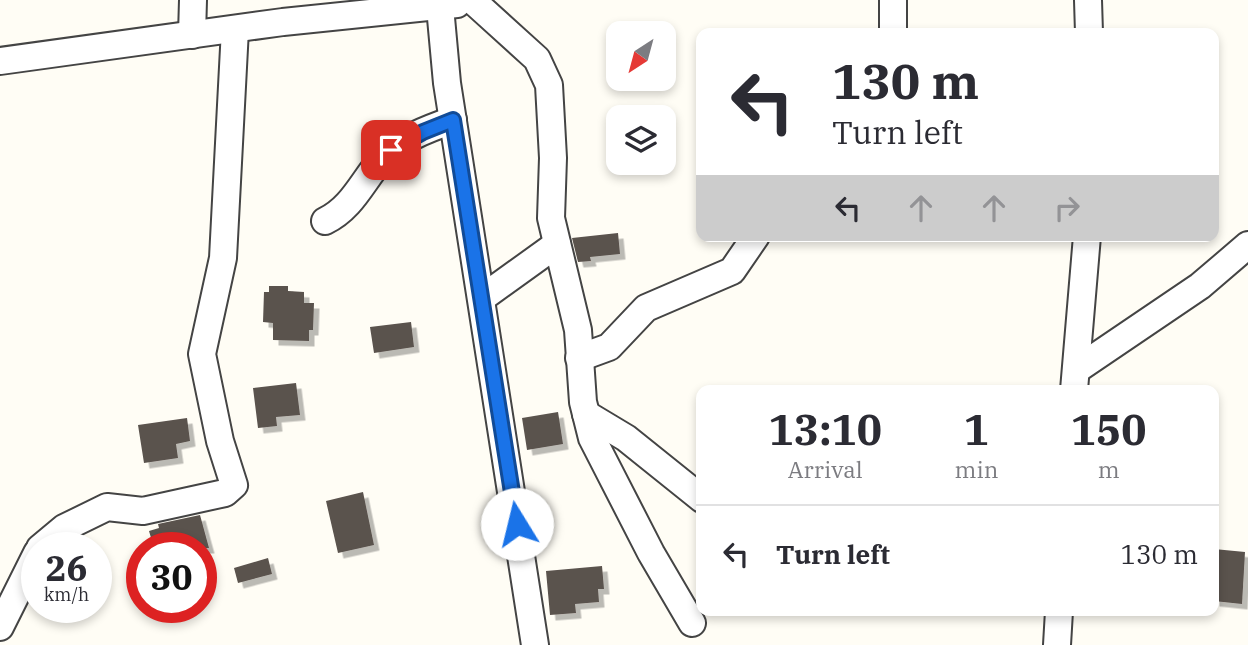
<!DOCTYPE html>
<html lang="en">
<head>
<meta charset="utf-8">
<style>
	:root { --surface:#fff; --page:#f7f7f7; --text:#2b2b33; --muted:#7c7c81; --line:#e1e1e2 }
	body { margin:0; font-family:"IBM Plex Serif",serif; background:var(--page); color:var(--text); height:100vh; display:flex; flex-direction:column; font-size:26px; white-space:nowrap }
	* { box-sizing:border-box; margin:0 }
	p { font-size:23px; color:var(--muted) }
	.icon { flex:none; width:38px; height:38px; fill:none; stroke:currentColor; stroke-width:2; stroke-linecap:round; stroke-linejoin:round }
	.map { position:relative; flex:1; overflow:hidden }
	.side { position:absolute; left:696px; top:385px; width:523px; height:231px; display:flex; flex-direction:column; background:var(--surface); border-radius:14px; box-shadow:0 4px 10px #0003 }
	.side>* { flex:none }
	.banner { position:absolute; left:696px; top:28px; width:523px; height:214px; border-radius:14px; box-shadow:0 4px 10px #0003; background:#fff; color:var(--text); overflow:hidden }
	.needle { width:46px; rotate:216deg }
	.controls { position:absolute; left:606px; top:21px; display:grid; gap:14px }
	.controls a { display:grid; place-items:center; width:70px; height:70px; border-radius:14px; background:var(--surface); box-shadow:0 4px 10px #0003; font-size:35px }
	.speed { position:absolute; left:21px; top:532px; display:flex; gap:14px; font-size:35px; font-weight:700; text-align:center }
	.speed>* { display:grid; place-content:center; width:91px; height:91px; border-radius:50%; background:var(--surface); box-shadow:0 4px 10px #0003; line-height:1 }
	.speed small { font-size:18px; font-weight:400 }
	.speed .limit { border:10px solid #d22; background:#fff; color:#111 }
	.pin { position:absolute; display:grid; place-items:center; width:60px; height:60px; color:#fff; margin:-30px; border-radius:14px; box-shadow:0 4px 10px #0006 }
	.me { position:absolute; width:77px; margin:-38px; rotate:351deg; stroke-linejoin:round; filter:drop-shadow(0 0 5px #0008) }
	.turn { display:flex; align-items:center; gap:24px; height:147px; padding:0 21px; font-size:32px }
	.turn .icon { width:91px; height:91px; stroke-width:2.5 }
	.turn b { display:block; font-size:49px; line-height:60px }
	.lanes { display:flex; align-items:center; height:66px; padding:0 21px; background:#0003; justify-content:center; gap:35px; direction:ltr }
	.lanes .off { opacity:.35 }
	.eta { display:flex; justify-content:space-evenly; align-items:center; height:119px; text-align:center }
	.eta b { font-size:42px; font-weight:800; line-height:49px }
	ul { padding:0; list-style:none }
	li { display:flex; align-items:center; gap:21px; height:98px; padding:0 21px; border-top:2px solid var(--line) }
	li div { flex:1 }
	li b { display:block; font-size:26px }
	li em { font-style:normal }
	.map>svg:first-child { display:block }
	.building { fill:#5a524d; filter:url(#shadow) }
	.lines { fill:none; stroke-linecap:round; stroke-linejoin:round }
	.minor-casing { stroke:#444; stroke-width:30 }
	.minor { stroke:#fff; stroke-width:26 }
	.route-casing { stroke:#114b97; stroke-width:18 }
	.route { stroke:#1a73e8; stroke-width:12 }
</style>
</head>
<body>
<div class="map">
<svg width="1248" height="645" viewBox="0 0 1248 645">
	<defs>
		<filter id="shadow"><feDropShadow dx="5.5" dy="5.5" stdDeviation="0" flood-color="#0004"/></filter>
	</defs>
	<rect width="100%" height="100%" fill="#fffdf5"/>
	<g class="building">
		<polygon points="618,233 620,254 590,257 591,261 578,262 572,238"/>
		<polygon points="269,286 288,286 288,291 304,292 304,303 314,303 313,330 309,330 309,341 273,340 273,323 263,322 264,292 269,292"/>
		<polygon points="411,322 414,347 374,353 370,327"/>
		<polygon points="296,383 300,415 276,417 277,426 258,428 253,388"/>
		<polygon points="558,412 563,444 527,450 522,418"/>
		<polygon points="187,418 190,441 176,444 178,458 144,463 138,425"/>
		<polygon points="363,492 374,545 338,553 326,501"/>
		<polygon points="200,515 209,548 154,548 149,531 159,528 158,524"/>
		<polygon points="1214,549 1245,552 1242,604 1214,601"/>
		<polygon points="268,558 272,574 238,583 234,568"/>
		<polygon points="602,566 604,589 598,589 599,602 575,604 576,613 550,615 546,571"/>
	</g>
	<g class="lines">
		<defs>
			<g id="minor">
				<polyline points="893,0 893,33"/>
				<polyline points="1088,0 1089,33"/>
				<polyline points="473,1 537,59 549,85 553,158 551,218 578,330 583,402 592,438 651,553 692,623"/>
				<polyline points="440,7 447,83 535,645"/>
				<polyline points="192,35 193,0"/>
				<polyline points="0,61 283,22 457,4"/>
				<path d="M325 221C352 208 362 182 381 160 400 139 427 129 453 120"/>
				<polyline points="482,298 557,244"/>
				<polyline points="579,358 609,347 646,308 732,271 756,236"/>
				<polyline points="1076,370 1200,286 1248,245"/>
				<polyline points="1074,390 1087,236"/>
				<polyline points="586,414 626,438 702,499"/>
				<polyline points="40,548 64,528 107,507 143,511 225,493 234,485 220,441 202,354 223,258 235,29"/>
				<polyline points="0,627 37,553"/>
				<polyline points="1057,645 1059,611"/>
			</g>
		</defs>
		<use href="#minor" class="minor-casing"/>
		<use href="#minor" class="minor"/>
	</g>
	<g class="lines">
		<defs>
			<polyline id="route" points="391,150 423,132 453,120 517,524"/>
		</defs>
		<use href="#route" class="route-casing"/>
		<use href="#route" class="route"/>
	</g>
</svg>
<div class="controls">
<a><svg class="needle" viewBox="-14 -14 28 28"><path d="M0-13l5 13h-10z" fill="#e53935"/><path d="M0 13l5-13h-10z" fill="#7c7c81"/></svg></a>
<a><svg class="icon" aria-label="layers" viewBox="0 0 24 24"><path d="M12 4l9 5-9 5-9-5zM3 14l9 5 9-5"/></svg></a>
</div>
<div class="speed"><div>26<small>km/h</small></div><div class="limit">30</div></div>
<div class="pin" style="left:391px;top:150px;background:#d93025"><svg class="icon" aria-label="arrive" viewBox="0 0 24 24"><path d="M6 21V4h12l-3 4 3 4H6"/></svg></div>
<svg class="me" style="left:517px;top:524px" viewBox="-20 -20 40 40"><circle r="19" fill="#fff"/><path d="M0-13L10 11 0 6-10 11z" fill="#1a73e8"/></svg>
<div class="banner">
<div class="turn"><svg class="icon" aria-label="left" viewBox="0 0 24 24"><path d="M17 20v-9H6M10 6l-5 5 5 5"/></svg><div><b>130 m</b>Turn left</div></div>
<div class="lanes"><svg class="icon" aria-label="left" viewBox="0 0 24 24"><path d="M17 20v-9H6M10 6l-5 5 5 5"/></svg><svg class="icon off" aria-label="ahead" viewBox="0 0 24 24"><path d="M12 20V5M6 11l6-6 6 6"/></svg><svg class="icon off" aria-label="ahead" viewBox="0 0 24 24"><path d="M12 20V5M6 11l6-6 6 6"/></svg><svg class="icon off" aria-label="right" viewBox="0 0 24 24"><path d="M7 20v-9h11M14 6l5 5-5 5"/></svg></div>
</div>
<section class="side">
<div class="eta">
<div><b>13:10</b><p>Arrival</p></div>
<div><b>1</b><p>min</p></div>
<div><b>150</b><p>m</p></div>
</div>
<ul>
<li><svg class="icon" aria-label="left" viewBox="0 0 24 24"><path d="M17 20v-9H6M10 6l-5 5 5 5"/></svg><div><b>Turn left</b></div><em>130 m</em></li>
</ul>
</section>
</div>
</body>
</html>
